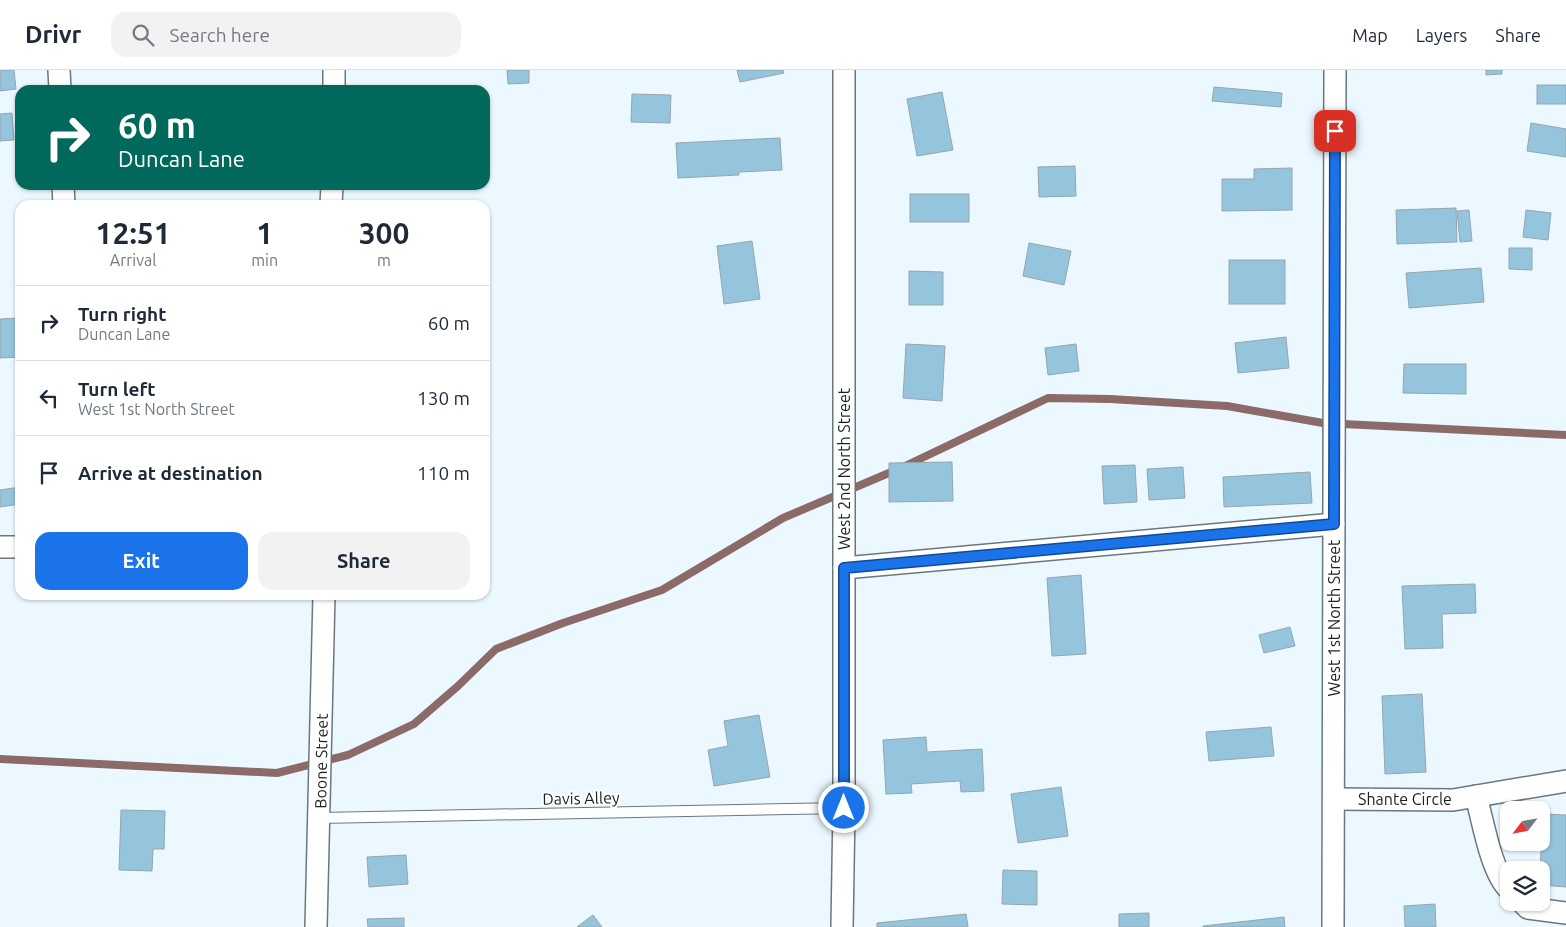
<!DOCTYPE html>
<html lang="en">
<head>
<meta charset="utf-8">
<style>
	:root { --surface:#fff; --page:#f2f2f3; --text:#1f2937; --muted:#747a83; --line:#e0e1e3; --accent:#1a73e8 }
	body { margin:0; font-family:Ubuntu,sans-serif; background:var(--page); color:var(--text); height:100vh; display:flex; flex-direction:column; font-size:19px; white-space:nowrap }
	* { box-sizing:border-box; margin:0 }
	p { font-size:16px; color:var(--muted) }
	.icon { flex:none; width:28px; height:28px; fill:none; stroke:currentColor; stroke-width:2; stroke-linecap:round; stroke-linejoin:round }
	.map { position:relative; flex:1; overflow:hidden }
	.sheet { position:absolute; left:15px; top:130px; width:475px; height:400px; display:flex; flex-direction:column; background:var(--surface); border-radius:15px; box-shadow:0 1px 4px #0004 }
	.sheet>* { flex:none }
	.hud { position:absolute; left:15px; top:15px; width:475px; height:105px; border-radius:15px; box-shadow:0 1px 4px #0004; background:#00695c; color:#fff; overflow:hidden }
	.needle { width:32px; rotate:238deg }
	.controls { position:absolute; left:1500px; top:731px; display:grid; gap:10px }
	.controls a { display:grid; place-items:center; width:50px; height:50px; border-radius:10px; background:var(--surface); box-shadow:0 1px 4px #0004; font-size:25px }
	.pin { position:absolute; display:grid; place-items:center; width:42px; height:42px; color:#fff; margin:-21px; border-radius:10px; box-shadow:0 2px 8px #0006 }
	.me { position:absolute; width:55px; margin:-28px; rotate:0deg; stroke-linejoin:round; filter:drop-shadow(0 0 4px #0008) }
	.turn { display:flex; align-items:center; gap:18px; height:105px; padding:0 20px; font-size:22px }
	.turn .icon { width:65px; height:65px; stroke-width:2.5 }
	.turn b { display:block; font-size:35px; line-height:42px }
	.eta { display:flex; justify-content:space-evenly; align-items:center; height:85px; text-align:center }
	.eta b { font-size:30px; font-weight:600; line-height:35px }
	.button { display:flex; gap:10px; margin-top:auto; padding:10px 20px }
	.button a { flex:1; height:58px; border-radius:15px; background:var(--accent); color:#fff; font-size:20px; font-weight:600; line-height:58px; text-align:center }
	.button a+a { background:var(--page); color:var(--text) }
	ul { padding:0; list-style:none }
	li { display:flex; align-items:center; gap:15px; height:75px; padding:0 20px; border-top:1px solid var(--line) }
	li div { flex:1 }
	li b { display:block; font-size:19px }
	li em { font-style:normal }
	header { display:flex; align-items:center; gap:30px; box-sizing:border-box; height:70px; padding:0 25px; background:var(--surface); border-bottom:1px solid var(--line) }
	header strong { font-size:24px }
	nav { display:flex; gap:28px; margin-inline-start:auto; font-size:18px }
	.search { width:350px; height:45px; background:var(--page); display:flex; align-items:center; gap:12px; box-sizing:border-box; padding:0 18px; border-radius:15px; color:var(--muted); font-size:19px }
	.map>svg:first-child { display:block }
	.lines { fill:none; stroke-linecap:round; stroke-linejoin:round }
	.stream { stroke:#8b6a68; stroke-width:8 }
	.building { fill:#95c5dd; stroke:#97a5ac }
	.service-casing { stroke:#6a777e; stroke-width:12 }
	.minor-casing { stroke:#6a777e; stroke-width:24 }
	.service { stroke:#fff; stroke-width:10 }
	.minor { stroke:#fff; stroke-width:21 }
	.route-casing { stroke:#114b97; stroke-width:12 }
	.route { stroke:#1a73e8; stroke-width:9 }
	.labels { text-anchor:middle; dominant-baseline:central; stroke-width:4; stroke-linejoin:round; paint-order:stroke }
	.street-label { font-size:16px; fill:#1b2023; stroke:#fff }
</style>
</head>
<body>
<header>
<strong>Drivr</strong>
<div class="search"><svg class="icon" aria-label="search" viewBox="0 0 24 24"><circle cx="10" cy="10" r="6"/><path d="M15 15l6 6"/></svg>Search here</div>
<nav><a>Map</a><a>Layers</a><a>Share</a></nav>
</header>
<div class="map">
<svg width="1566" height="857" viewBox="0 0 1566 857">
	<rect width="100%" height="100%" fill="#ecf8ff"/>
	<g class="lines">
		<polyline class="stream" points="0,689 277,703 348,685 414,654 458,616 496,579 563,553 662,520 783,448 903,397 1048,328 1110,329 1227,336 1323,353 1566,365"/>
	</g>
	<g class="building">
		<polygon points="0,0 14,0 16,19 0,21"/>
		<polygon points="507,0 529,0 529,13 508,14"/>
		<polygon points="737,0 783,0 784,3 740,12"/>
		<polygon points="1486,0 1502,0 1502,4 1486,5"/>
		<rect x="1537" y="15" width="29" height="19"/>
		<polygon points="1214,17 1282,23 1281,37 1212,31"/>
		<polygon points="942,22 953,80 917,86 907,29"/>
		<polygon points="632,24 671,25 670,53 631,52"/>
		<polygon points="12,43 14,70 0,71 0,44"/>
		<polygon points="1531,53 1566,59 1566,87 1527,81"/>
		<polygon points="780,68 782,100 739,102 739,105 678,108 676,73"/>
		<polygon points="1075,96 1076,126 1039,127 1038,97"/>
		<polygon points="1292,98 1292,140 1222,141 1222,109 1254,109 1254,99"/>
		<rect x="910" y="124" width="59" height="28"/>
		<polygon points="1456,138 1457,172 1397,174 1396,140"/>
		<polygon points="1469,140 1472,171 1460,172 1457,141"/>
		<polygon points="1526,140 1551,143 1548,170 1523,167"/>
		<polygon points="752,171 760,229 724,234 717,176"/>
		<polygon points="1029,173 1071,181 1064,215 1023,206"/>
		<polygon points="1509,178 1532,178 1532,200 1509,199"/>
		<rect x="1229" y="190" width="56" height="44"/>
		<polygon points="1481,198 1484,232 1409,238 1406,203"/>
		<polygon points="909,201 943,202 943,235 909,235"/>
		<polygon points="20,248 20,287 0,288 0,249"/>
		<polygon points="1286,267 1289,298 1238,303 1235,273"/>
		<polygon points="906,274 945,276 942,331 903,328"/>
		<polygon points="1076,274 1079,301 1048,305 1045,278"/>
		<polygon points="1404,294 1466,294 1466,324 1403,323"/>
		<polygon points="952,392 953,431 889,432 889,393"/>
		<polygon points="1135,395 1137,432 1104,434 1102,396"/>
		<polygon points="1183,397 1185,428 1149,430 1147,399"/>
		<polygon points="1310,402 1312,433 1224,437 1223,407"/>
		<polygon points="20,417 20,434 0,437 0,420"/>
		<polygon points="1081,505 1086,584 1052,586 1047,508"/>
		<polygon points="1475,514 1476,543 1442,544 1443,578 1405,579 1402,516"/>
		<polygon points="1290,557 1295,576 1264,583 1259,565"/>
		<polygon points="1422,624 1426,702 1385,704 1382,626"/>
		<polygon points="759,645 770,707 714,716 708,680 728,676 724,651"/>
		<polygon points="1271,657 1274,686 1209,691 1206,662"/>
		<polygon points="926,667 927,682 982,679 984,721 961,722 960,711 911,714 912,723 886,724 883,670"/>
		<polygon points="1061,717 1068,766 1018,773 1011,724"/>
		<polygon points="121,740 165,741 164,779 153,779 152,801 119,800"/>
		<polygon points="1543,744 1566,745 1566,817 1541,815 1541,800 1540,800"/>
		<polygon points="406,785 408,814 369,817 367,787"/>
		<polygon points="1003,800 1037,801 1037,835 1002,834"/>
		<polygon points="1435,834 1436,857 1405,857 1404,836"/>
		<polygon points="1149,843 1149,857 1119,857 1119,844"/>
		<polygon points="966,844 968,857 877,857 877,853"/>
		<polygon points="593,845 602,857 577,857"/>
		<polygon points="1284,847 1285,857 1203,857 1203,856"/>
		<polygon points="404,848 404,857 368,857 367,849"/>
	</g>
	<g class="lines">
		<defs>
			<polyline id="service" points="319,748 844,738"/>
			<g id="minor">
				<polyline points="59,0 60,20"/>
				<polyline points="334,20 334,0"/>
				<polyline points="63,115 64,135"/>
				<polyline points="331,135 332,115"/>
				<polyline points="0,477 20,477"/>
				<polyline points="844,498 1334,454"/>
				<path d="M1476 726C1483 751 1491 802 1509 819"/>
				<polyline points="1334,729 1453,730 1566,711"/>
				<polyline points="1522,832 1528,838 1566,843"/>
				<polyline points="316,857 324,525"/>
				<polyline points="842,857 844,738 844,0"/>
				<polyline points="1333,857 1335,0"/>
			</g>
		</defs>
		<use href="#service" class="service-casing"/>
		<use href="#minor" class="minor-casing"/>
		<use href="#service" class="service"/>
		<use href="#minor" class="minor"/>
	</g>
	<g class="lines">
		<defs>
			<polyline id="route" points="844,738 844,498 1334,454 1335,61"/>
		</defs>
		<use href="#route" class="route-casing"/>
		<use href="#route" class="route"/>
	</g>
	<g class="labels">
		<g class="street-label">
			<text transform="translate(844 399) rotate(-90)">West 2nd North Street</text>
			<text transform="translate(1334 548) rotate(-90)">West 1st North Street</text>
			<text transform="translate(321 691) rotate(-89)">Boone Street</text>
			<text transform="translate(581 728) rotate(-1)">Davis Alley</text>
			<text x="1405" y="729">Shante Circle</text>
		</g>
	</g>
</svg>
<div class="controls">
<a><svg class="needle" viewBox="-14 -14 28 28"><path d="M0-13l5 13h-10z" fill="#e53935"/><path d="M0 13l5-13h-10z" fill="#747a83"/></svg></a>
<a><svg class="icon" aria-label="layers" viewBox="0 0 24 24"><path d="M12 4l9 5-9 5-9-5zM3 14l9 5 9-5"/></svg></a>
</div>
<div class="pin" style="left:1335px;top:61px;background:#d93025"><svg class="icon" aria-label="arrive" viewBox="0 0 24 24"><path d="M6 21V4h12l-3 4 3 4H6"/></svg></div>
<svg class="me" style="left:844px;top:738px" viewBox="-20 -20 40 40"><circle r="17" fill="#1a73e8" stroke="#fff" stroke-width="3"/><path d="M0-11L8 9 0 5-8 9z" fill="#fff"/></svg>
<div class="hud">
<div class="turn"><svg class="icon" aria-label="right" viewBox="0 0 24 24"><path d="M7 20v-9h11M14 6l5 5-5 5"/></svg><div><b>60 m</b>Duncan Lane</div></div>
</div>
<section class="sheet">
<div class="eta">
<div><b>12:51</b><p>Arrival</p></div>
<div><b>1</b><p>min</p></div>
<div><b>300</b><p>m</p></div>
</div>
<ul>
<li><svg class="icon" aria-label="right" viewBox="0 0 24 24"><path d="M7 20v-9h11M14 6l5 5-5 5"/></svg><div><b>Turn right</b><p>Duncan Lane</p></div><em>60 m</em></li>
<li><svg class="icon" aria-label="left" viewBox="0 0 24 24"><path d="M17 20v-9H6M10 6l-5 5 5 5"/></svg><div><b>Turn left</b><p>West 1st North Street</p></div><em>130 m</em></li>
<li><svg class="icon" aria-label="arrive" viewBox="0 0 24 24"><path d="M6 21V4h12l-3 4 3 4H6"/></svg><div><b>Arrive at destination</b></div><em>110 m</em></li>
</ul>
<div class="button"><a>Exit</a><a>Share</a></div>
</section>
</div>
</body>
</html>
